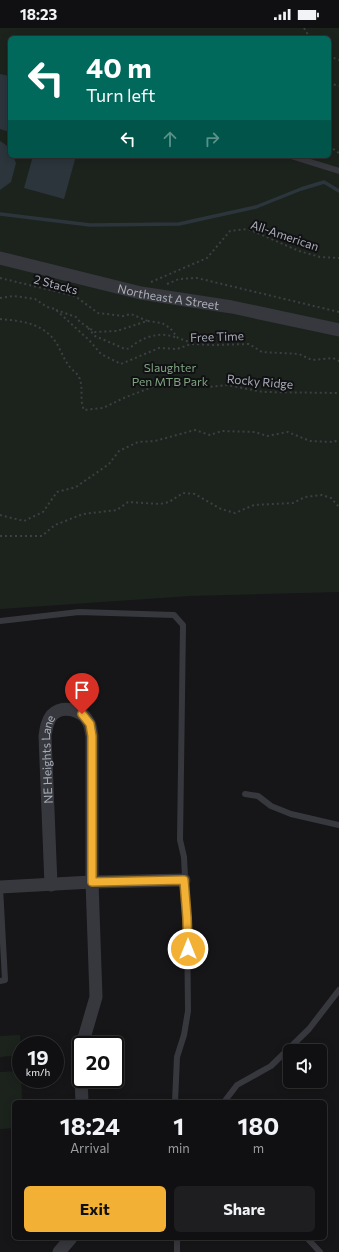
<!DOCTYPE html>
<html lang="en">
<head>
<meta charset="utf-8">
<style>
	:root { --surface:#101012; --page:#1e1e20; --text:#f1f3f6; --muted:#9c9d9f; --line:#303032; --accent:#f2b134 }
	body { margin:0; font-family:Commissioner,sans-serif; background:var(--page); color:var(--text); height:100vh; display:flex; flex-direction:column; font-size:15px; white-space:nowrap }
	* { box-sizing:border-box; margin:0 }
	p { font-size:13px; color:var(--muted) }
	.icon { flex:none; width:22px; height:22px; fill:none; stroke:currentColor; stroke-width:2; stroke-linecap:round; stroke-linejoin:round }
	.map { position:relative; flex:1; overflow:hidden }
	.side { position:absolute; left:12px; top:1072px; width:315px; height:140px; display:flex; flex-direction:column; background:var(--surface); border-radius:6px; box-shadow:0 2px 10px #0003,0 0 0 1px var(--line) }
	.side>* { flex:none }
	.banner { position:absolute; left:8px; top:8px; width:323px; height:122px; border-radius:6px; box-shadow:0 2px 10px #0003,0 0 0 1px var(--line); background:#00695c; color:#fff; overflow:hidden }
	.fabs { position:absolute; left:283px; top:1016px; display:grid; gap:8px }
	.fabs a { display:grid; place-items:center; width:44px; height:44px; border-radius:6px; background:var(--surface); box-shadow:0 2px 10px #0003,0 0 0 1px var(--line); font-size:20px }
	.speed { position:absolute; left:12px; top:1008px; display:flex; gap:8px; font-size:20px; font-weight:700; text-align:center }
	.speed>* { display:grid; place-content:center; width:52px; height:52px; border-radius:50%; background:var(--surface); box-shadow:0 2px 10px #0003,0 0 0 1px var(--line); line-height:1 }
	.speed small { font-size:10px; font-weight:400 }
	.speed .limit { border:2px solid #111; border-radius:6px; background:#fff; color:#111 }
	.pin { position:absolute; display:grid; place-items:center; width:34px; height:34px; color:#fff; margin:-41px -17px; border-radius:50% 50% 50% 0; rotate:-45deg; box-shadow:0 0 4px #0007 }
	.pin .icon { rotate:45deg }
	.me { position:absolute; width:44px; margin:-22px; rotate:0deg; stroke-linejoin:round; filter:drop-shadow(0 0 3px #0008) }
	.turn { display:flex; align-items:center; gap:14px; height:84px; padding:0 12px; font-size:18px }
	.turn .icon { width:52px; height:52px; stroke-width:2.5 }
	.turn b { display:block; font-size:28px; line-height:34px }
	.lanes { display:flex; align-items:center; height:38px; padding:0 12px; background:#0003; justify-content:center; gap:20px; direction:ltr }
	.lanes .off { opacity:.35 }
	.eta { display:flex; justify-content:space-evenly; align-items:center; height:68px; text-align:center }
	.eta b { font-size:24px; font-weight:700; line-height:28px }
	.cta { display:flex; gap:8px; margin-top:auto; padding:8px 12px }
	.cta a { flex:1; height:46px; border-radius:6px; background:var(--accent); color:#111; font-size:16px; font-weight:700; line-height:46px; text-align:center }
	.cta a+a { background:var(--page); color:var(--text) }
	.status { display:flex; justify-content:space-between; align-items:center; height:28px; padding:0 20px; background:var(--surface); direction:ltr }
	.status svg { height:11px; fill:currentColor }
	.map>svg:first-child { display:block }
	.green { fill:#1c231d; fill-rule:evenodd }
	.water { fill:#2c353c }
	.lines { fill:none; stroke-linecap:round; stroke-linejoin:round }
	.stream { stroke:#2c353c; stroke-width:3.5 }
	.path { stroke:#3d3f44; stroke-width:2; stroke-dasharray:2 3; stroke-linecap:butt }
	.lane { stroke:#37383d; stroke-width:6 }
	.street { stroke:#37383d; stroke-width:13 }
	.route-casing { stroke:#9d7322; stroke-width:10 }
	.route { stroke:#f2b134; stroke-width:7 }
	.labels { text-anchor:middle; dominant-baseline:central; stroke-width:4; stroke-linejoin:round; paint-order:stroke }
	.street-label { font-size:12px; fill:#a8adb8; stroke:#111113 }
	.park-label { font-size:12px; fill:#7fa381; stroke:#111113 }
</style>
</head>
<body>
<div class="status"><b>18:23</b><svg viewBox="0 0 49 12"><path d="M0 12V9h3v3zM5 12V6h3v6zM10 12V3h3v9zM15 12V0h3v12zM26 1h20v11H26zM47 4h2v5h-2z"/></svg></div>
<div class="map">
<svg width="339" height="1224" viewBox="0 0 339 1224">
	<rect width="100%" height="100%" fill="#161618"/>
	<g class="green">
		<path d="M0 0H339V564L190 568 0 581ZM10 10H329V128H10Z"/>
		<polygon points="20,1007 21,1027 0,1029 0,1008"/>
		<polygon points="21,1043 22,1074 14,1074 14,1100 0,1101 0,1044"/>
	</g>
	<g class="water">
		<polygon points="0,46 10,48 10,101 6,103 0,101"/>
		<polygon points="0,113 9,119 10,128 13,128 16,135 11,154 0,162"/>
		<polygon points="33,128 76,128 64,171 24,160"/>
	</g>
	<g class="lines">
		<polyline class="stream" points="0,186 90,197 179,196 256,179 301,161 324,154 339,163"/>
		<g class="path">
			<polyline points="304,0 310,10"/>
			<polyline points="329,28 339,32"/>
			<polyline points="329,55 339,58"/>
			<polyline points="329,118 339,125"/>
			<polyline points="0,250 75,268 98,285 123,288 131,286 150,294"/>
			<polyline points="151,254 207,230 230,203 248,201 299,223 320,229 339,230"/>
			<polyline points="167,256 179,251 197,250 339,284"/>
			<polyline points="0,270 14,268 35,271 47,279 55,281 89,312 101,326 121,336 159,320 177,321 191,316 213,317 249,316 262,324 299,326 312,332 333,330 339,333"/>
			<polyline points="56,282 76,289 80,294 95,304 117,303 147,293 162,295 170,300 178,310 192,315"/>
			<path d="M0 291C22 293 44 295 57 316 61 323 64 331 69 338 72 342 77 345 79 349 84 360 79 371 84 382L103 380 126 369 158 357H197L208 359 227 357 263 364 339 365"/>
			<path d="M88 300 95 308 125 321C130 321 132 318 136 315 149 307 163 304 177 310"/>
			<polyline points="0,487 24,493 43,484 57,464 76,459 109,436 119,423 138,414 155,413 195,402 210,407 222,403 255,404 267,408 288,404 310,413 333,414 339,412"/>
			<polyline points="0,508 42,508 55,497 83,486 117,482 128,474 160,476 169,474 183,465 195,466 221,481 235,485 254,477 293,475 305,469 322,467 331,470 339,479"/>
		</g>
		<g class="lane">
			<polyline points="291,128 339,143"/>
			<polyline points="0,593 79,584 174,587 183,597 180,812 184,829 187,890 188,983 184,1007 177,1029 175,1074"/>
			<polyline points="245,766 258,768 271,778 291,786 339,797"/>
			<polyline points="0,953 5,952 0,859"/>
			<polyline points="224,1074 237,1057 271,1038 309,1001 339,962"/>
			<polyline points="307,1210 320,1224"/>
			<polyline points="177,1224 177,1210"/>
		</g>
		<g class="street">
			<path id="s1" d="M0 230 141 265 232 279 339 302"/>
			<path id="s2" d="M51 857 45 708C46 701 47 693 52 687 63 676 83 682 89 695 91 699 91 704 92 708V854L96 969 82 1017"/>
			<polyline points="0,859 92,854 184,852"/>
			<polyline points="81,1022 81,1050"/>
			<polyline points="81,1051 82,1074"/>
			<polyline points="59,1224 71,1210"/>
		</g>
	</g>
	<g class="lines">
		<defs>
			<polyline id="route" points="82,686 90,696 92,708 92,854 184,852 187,890 188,921"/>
		</defs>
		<use href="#route" class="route-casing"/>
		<use href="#route" class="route"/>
	</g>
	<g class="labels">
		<g class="street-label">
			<text transform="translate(285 207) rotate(19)">All-American</text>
			<text transform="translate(56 256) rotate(15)">2 Stacks</text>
			<text stroke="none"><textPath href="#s1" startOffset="173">Northeast A Street</textPath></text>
			<text transform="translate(217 308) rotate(-2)">Free Time</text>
			<text transform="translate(260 353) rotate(5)">Rocky Ridge</text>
			<text stroke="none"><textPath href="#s2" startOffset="126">NE Heights Lane</textPath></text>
		</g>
		<g class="park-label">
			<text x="170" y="339">Slaughter<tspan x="170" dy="14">Pen MTB Park</tspan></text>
		</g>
	</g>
</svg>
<div class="fabs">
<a><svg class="icon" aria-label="sound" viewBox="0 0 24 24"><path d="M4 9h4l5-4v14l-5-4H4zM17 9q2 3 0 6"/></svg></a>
</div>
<div class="speed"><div>19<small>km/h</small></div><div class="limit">20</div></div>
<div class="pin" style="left:82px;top:686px;background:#d93025"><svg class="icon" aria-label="arrive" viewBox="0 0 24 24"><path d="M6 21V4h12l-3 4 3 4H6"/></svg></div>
<svg class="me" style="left:188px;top:921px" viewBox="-20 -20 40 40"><circle r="17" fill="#f2b134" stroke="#fff" stroke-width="3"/><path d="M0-11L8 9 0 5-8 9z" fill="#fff"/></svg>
<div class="banner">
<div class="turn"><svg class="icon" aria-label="left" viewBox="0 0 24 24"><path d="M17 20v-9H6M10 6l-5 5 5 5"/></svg><div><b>40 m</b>Turn left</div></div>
<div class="lanes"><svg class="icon" aria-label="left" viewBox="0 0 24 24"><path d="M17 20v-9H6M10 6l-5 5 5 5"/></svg><svg class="icon off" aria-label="ahead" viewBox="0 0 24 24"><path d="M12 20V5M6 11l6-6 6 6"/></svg><svg class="icon off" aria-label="right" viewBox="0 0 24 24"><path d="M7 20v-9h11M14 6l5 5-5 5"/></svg></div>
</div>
<section class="side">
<div class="eta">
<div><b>18:24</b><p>Arrival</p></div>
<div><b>1</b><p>min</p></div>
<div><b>180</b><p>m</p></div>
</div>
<div class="cta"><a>Exit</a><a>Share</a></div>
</section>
</div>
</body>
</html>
